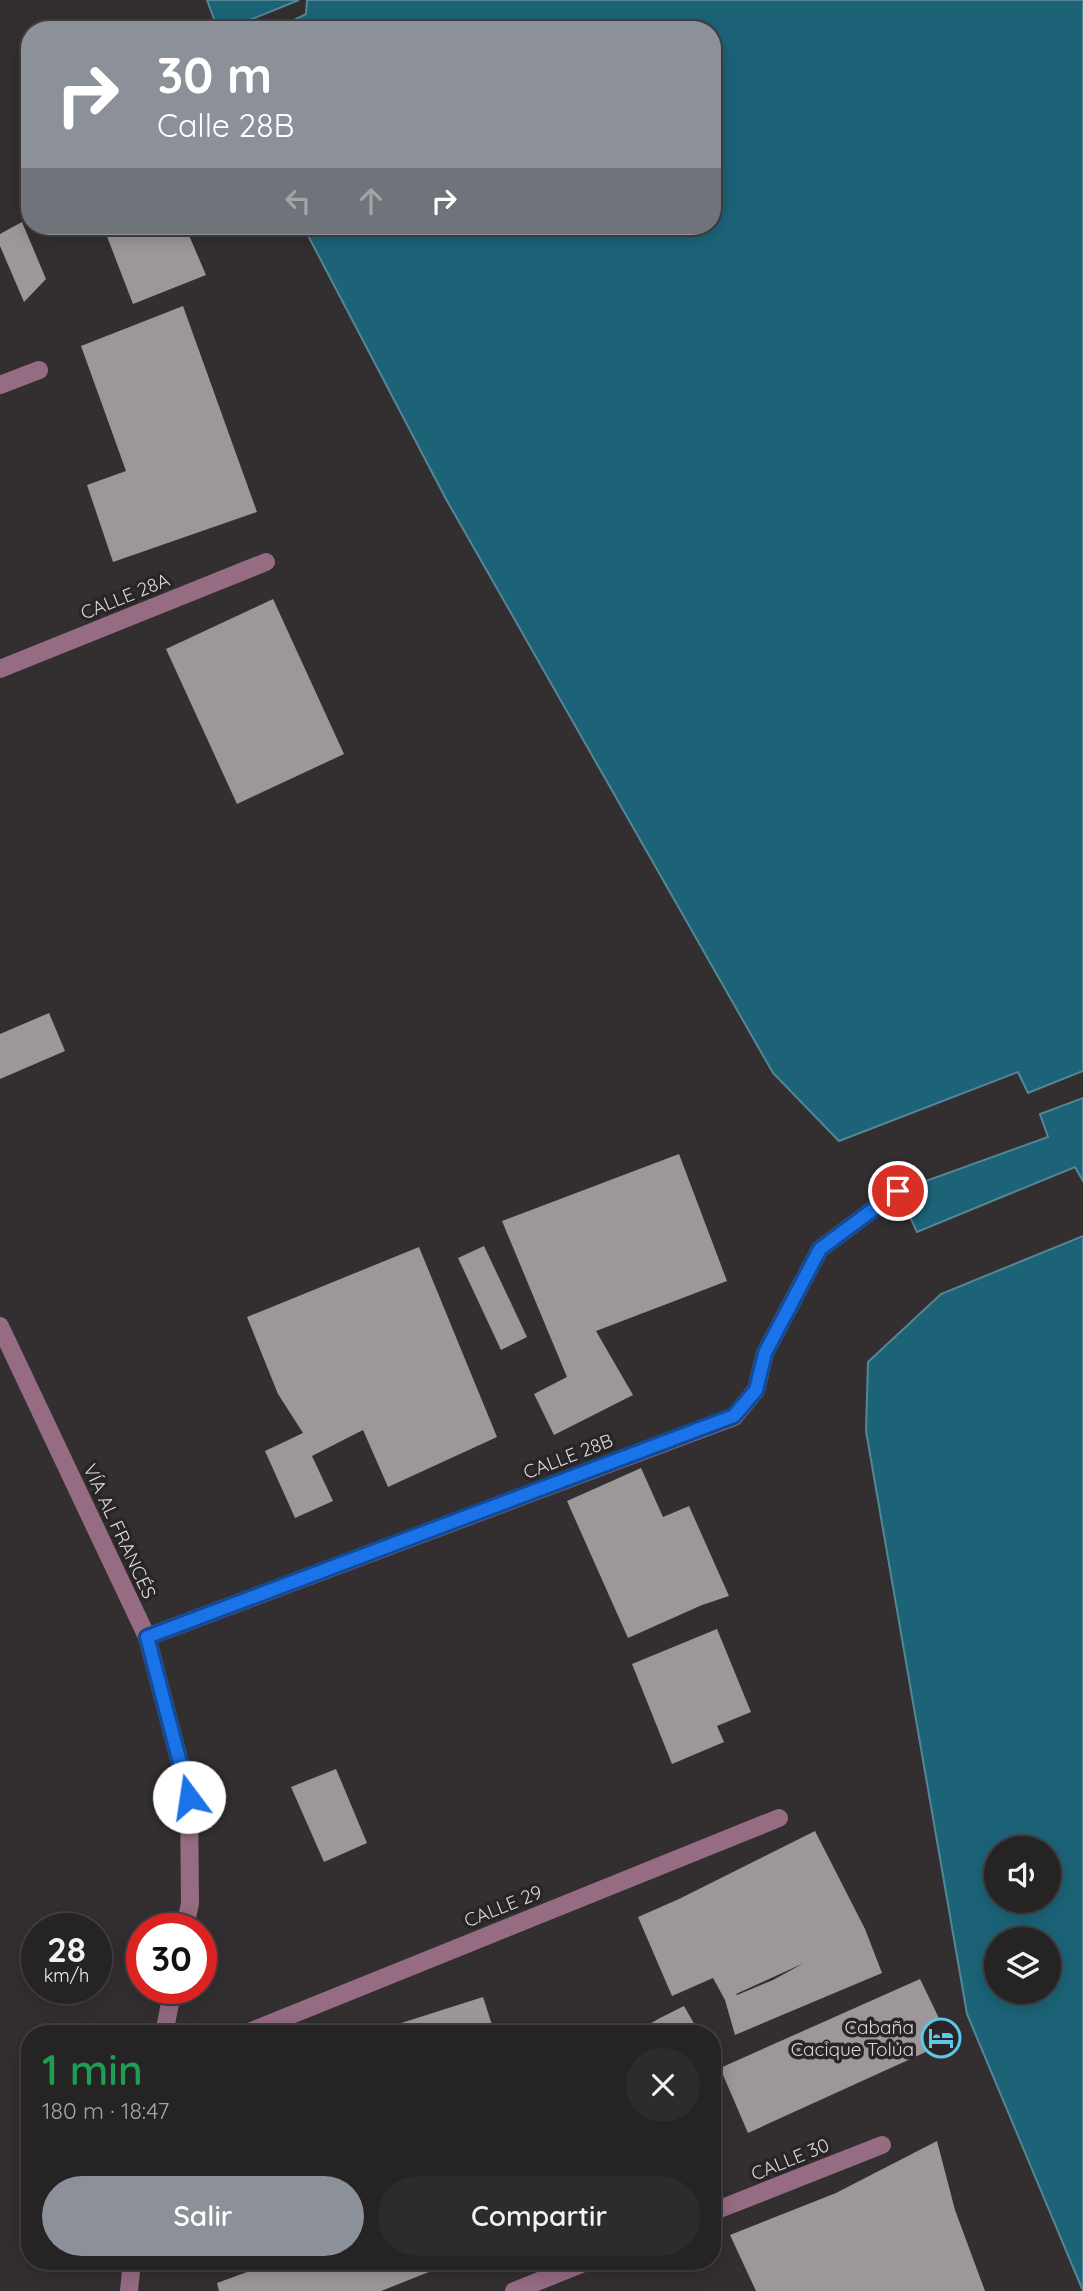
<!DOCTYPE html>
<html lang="es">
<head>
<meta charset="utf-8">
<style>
	:root { --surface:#262325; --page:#2e2b2d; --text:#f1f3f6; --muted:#a4a4a7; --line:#424042; --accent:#8c9099 }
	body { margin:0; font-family:Quicksand,sans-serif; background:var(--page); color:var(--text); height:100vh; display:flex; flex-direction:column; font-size:26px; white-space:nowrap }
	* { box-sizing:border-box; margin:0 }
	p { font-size:23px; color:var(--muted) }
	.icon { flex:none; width:38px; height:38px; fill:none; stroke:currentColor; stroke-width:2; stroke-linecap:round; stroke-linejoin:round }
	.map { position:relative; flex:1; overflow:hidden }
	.side { position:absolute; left:21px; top:2025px; width:700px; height:245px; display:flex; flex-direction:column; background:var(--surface); border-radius:28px; box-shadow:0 4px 18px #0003,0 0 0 2px var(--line) }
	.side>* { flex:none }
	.top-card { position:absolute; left:21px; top:21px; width:700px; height:214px; border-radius:28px; box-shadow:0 4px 18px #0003,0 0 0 2px var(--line); background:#8c9099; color:#fff; overflow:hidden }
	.controls { position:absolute; left:984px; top:1836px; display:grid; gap:14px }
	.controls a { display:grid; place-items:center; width:77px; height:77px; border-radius:50%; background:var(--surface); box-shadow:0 4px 18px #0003,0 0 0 2px var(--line); font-size:35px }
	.speed { position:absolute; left:21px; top:1913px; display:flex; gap:14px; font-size:35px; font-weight:700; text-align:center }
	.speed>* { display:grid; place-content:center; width:91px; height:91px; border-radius:50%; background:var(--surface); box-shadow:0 4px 18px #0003,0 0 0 2px var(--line); line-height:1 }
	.speed small { font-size:18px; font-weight:400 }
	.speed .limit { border:10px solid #d22; background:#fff; color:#111 }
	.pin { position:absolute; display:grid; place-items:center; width:60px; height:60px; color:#fff; margin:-30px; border:4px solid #fff; border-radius:50%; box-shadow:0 2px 7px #0007 }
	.me { position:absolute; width:77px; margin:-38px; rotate:346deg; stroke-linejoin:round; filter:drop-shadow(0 0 5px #0008) }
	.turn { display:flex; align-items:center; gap:24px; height:147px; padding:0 21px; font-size:32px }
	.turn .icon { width:91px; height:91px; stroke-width:2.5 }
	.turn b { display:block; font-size:49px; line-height:60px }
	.lanes { display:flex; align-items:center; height:66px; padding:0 21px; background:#0003; justify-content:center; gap:35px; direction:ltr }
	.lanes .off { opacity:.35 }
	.round { display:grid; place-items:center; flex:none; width:74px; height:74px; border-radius:37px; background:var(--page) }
	.overview { display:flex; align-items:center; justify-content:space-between; height:119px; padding:0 21px }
	h1 { font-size:42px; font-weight:600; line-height:52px; color:#1e9e55 }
	.button { display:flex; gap:14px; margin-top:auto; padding:14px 21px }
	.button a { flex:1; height:80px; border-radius:42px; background:var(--accent); color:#fff; font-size:28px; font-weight:600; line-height:80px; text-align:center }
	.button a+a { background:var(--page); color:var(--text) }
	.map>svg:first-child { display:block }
	.water { fill:#1c6378; stroke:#558695; stroke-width:2; fill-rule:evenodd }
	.building { fill:#9d979a; fill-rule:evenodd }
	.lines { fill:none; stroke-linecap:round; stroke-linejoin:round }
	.minor { stroke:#956c82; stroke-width:18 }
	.route-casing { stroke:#114b97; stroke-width:18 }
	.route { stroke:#1a73e8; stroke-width:12 }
	.labels { text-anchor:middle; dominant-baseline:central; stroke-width:7; stroke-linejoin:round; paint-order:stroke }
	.street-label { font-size:19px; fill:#dbd8da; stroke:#292527 }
	.poi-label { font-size:19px; fill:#dbd8da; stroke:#292527; text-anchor:end }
</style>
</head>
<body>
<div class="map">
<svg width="1083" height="2291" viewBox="0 0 1083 2291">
	<rect width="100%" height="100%" fill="#332f31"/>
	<g class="water">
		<polygon points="207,0 299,0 225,30 218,30"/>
		<polygon points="307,0 1083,0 1083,1071 1028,1093 1018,1072 839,1141 773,1073 446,499 303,226 712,226 712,30 274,30 306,14"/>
		<polygon points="1083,1098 1083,1181 1075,1167 917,1232 898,1191 1048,1137 1040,1114"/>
		<path d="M1083 1236V2291L967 2014 866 1431 868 1362 941 1294ZM996 1848H1048V1900H996ZM996 1939H1048V1992H996Z"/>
	</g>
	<g class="building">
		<polygon points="22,222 46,279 24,302 0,246 0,234"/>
		<polygon points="103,226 185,226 206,275 133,304"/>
		<polygon points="183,306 257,512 113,562 87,485 126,471 81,346"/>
		<polygon points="273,599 344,754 237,804 166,649"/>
		<polygon points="49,1013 65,1051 0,1079 0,1034"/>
		<polygon points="679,1154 727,1281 596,1331 633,1395 554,1435 534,1394 567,1377 502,1221"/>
		<polygon points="484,1246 527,1337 501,1350 458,1258"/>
		<polygon points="419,1247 497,1437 388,1487 363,1430 312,1456 333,1501 295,1518 265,1451 303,1433 278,1394 247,1317"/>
		<polygon points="641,1468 663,1517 689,1506 729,1596 702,1605 628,1638 567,1501"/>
		<polygon points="717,1629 751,1712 717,1726 724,1742 672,1764 632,1664"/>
		<polygon points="336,1769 367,1843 324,1862 291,1787"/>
		<path d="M815 1831 865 1929 882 1973 735 2035 725 2000 713 1978 672 1996 638 1917 679 1899ZM804 1963 773 1980 737 1995 736 1994Z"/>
		<polygon points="920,1979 950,2041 748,2133 720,2068 712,2071 712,2054 720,2068"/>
		<polygon points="483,1997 495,2034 370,2034 370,2033"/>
		<polygon points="684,2006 700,2034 632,2034 660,2018"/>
		<polygon points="937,2141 955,2210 985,2291 756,2291 730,2235 836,2193"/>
		<polygon points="277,2261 431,2261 434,2270 381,2291 219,2291 217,2283"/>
	</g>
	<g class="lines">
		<g class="minor">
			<polyline points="0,385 39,370"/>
			<polyline points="0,669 266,562"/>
			<polyline points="0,1326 147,1637 189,1797 190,1903 185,1928"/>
			<polyline points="147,1637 734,1417 756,1390 765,1353 820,1249 898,1191"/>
			<polyline points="164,2034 173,1988"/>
			<polyline points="244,2034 779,1818"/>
			<polyline points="712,2212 882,2145"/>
			<polyline points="129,2291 132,2261"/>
			<polyline points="514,2291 589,2261"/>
		</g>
	</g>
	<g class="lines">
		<defs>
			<polyline id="route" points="189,1797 147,1637 734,1416 756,1390 765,1353 820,1249 898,1191"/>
		</defs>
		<use href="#route" class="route-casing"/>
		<use href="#route" class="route"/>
	</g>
	<defs>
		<symbol id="hotel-ring" viewBox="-11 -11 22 22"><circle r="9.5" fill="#292527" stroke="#5dc7e8" stroke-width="1.5"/><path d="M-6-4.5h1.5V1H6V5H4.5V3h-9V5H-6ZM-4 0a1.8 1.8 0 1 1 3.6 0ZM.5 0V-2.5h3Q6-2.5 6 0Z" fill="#5dc7e8"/></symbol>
	</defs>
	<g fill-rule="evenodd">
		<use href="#hotel-ring" x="919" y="2016" width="44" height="44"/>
	</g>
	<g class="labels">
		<g class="street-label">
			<text transform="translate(125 596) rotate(-22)">CALLE 28A</text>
			<text transform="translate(568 1456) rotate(-21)">CALLE 28B</text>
			<text transform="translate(120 1531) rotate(65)">VÍA AL FRANCÉS</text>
			<text transform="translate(503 1906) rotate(-22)">CALLE 29</text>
			<text transform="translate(790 2159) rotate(-22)">CALLE 30</text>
		</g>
		<g class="poi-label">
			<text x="914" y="2027">Cabaña<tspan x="914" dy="22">Cacique Tolúa</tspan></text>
		</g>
	</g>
</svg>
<div class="controls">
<a><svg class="icon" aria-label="sound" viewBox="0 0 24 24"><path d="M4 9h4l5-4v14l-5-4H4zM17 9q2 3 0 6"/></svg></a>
<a><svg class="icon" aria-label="layers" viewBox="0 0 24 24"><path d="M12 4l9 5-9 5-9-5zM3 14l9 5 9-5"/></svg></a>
</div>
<div class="speed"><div>28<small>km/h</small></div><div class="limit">30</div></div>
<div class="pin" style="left:898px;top:1191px;background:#d93025"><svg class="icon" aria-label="arrive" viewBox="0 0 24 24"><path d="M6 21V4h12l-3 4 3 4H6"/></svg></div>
<svg class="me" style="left:189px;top:1797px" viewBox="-20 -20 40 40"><circle r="19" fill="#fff"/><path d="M0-13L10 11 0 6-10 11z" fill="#1a73e8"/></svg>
<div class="top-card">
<div class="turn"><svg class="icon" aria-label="right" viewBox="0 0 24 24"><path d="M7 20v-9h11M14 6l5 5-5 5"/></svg><div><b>30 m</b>Calle 28B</div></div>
<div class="lanes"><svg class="icon off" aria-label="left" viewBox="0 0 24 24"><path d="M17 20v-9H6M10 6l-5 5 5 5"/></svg><svg class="icon off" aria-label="ahead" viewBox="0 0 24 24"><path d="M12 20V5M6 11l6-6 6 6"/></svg><svg class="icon" aria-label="right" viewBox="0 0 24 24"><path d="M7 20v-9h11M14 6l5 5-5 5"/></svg></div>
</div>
<section class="side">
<div class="overview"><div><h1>1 min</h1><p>180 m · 18:47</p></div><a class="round"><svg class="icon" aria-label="close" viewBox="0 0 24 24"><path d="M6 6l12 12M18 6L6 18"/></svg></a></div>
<div class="button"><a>Salir</a><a>Compartir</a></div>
</section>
</div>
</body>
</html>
